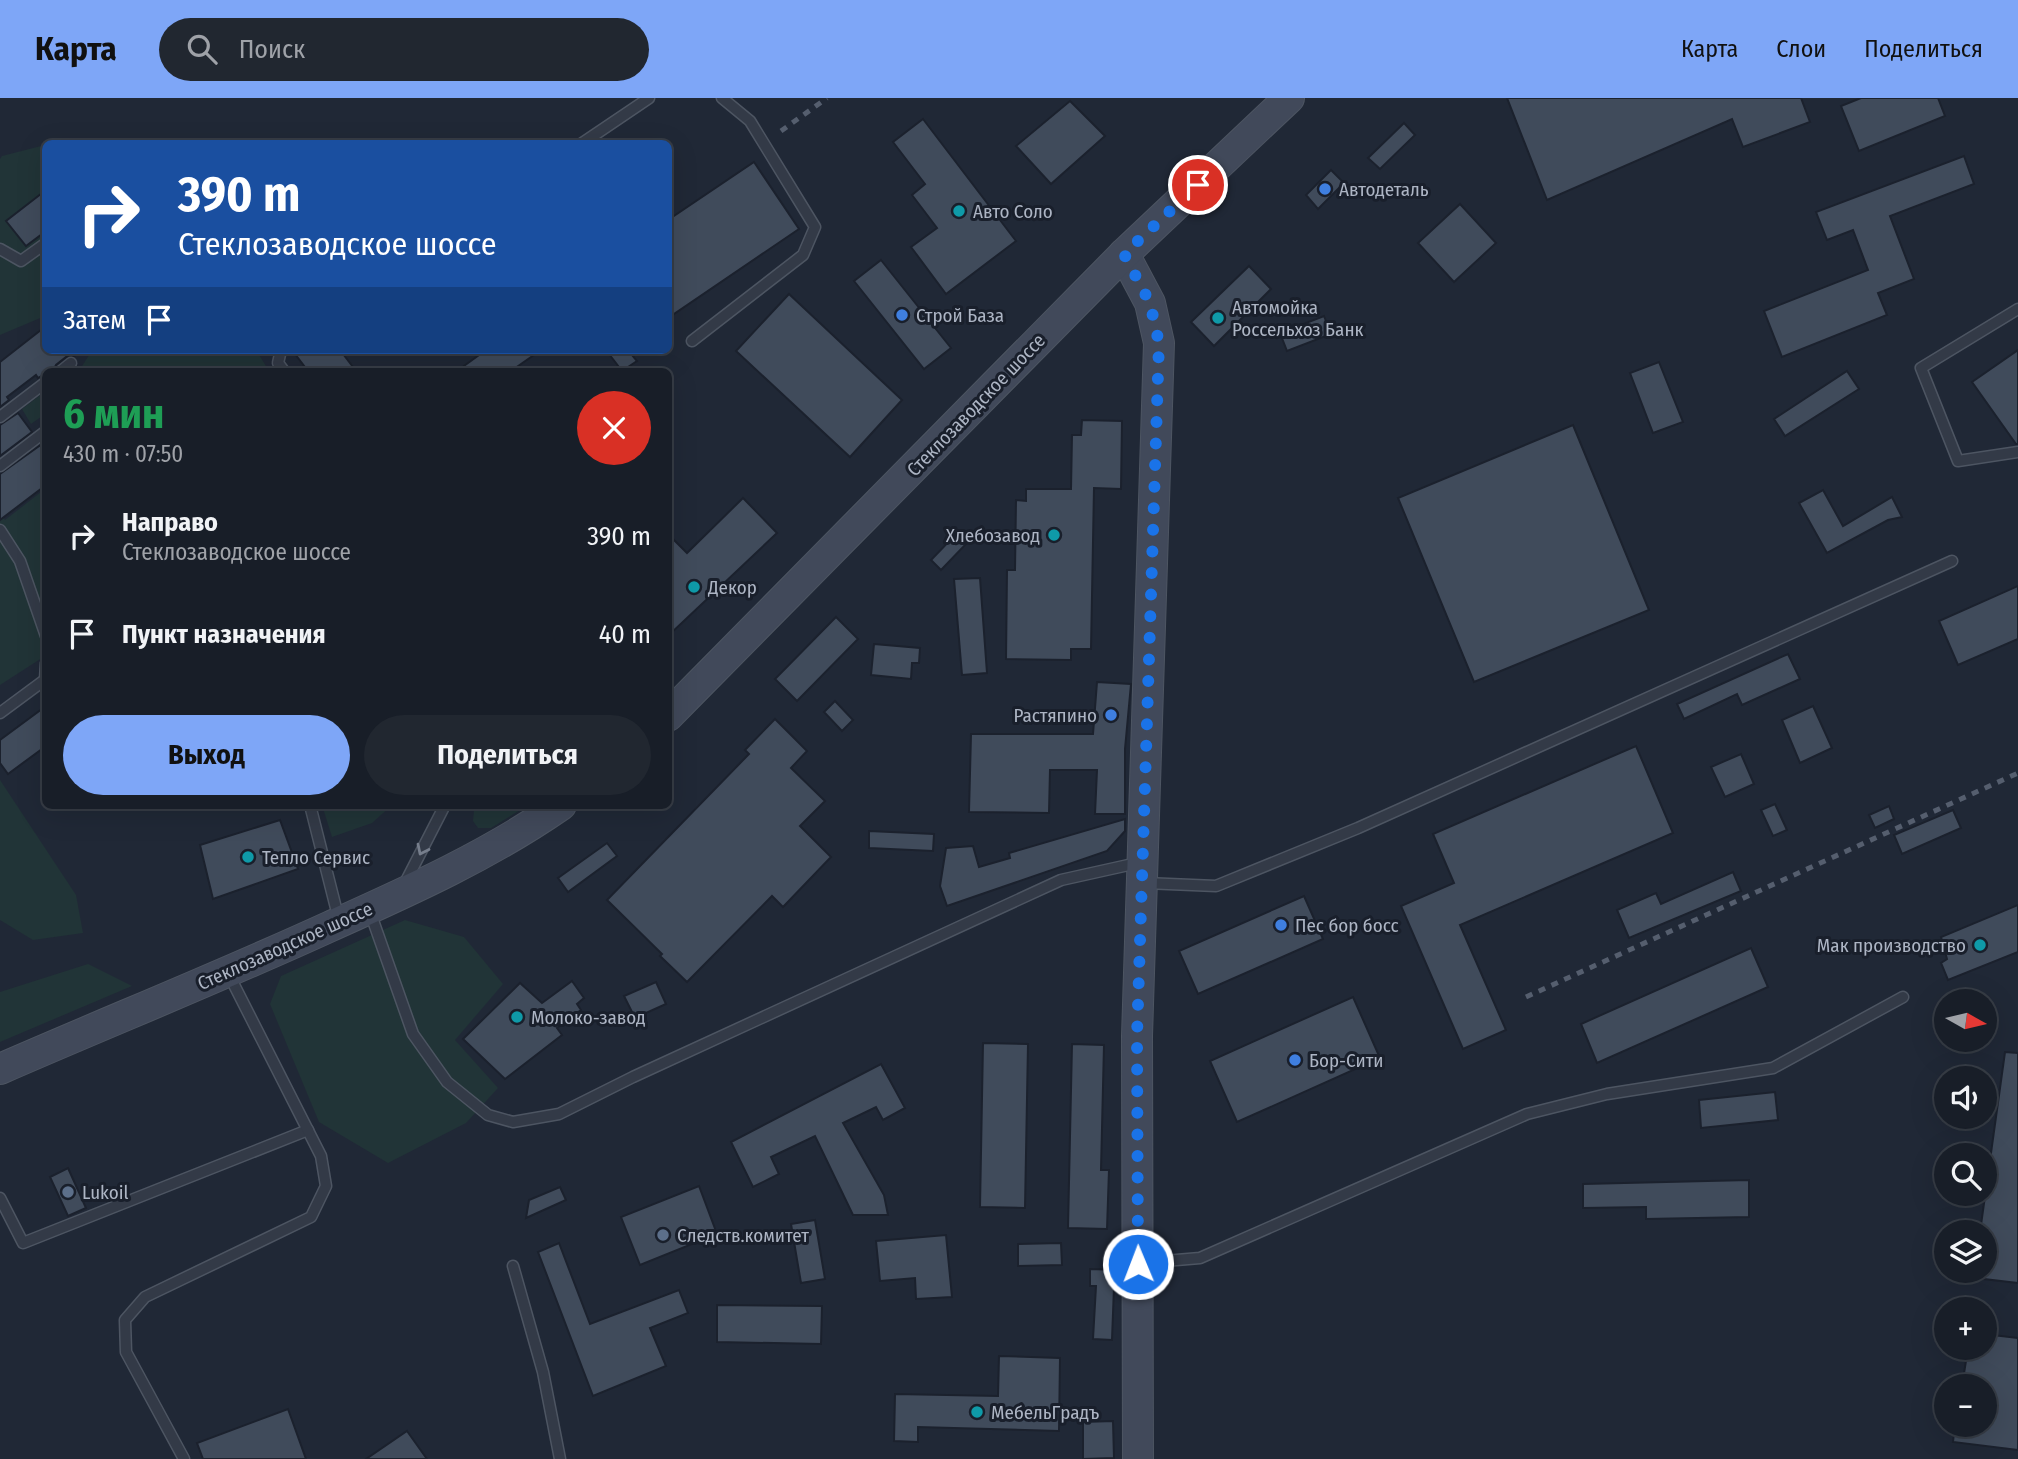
<!DOCTYPE html>
<html lang="ru">
<head>
<meta charset="utf-8">
<style>
	:root { --surface:#181e28; --page:#212730; --text:#f1f3f6; --muted:#9fa2a8; --line:#363c45; --accent:#7ea6f7 }
	body { margin:0; font-family:"Fira Sans Condensed",sans-serif; background:var(--page); color:var(--text); height:100vh; display:flex; flex-direction:column; font-size:26px; white-space:nowrap }
	* { box-sizing:border-box; margin:0 }
	p { font-size:23px; color:var(--muted) }
	.icon { flex:none; width:38px; height:38px; fill:none; stroke:currentColor; stroke-width:2; stroke-linecap:round; stroke-linejoin:round }
	.map { position:relative; flex:1; overflow:hidden }
	.sheet { position:absolute; left:42px; top:270px; width:630px; height:441px; display:flex; flex-direction:column; background:var(--surface); border-radius:10px; box-shadow:0 7px 28px #0002,0 0 0 2px var(--line) }
	.sheet>* { flex:none }
	.hud { position:absolute; left:42px; top:42px; width:630px; height:214px; border-radius:10px; box-shadow:0 7px 28px #0002,0 0 0 2px var(--line); background:#1a4fa0; color:#fff; overflow:hidden }
	.needle { width:46px; rotate:98deg }
	.buttons { position:absolute; left:1934px; top:891px; display:grid; gap:14px }
	.buttons a { display:grid; place-items:center; width:63px; height:63px; border-radius:50%; background:var(--surface); box-shadow:0 7px 28px #0002,0 0 0 2px var(--line); font-size:35px }
	.pin { position:absolute; display:grid; place-items:center; width:60px; height:60px; color:#fff; margin:-30px; border:4px solid #fff; border-radius:50%; box-shadow:0 2px 7px #0007 }
	.me { position:absolute; width:77px; margin:-38px; rotate:359deg; stroke-linejoin:round; filter:drop-shadow(0 0 5px #0008) }
	.turn { display:flex; align-items:center; gap:24px; height:147px; padding:0 21px; font-size:32px }
	.turn .icon { width:91px; height:91px; stroke-width:2.5 }
	.turn b { display:block; font-size:49px; line-height:60px }
	.then { display:flex; align-items:center; height:66px; padding:0 21px; background:#0003; gap:14px; font-size:26px }
	.round { display:grid; place-items:center; flex:none; width:74px; height:74px; border-radius:37px; background:var(--page) }
	.headline { display:flex; align-items:center; justify-content:space-between; height:119px; padding:0 21px }
	h1 { font-size:42px; font-weight:700; line-height:52px; color:#1e9e55 }
	.primary-button { display:flex; gap:14px; margin-top:auto; padding:14px 21px }
	.primary-button a { flex:1; height:80px; border-radius:42px; background:var(--accent); color:#111; font-size:28px; font-weight:700; line-height:80px; text-align:center }
	.primary-button a+a { background:var(--page); color:var(--text) }
	ul { padding:0; list-style:none }
	li { display:flex; align-items:center; gap:21px; height:98px; padding:0 21px }
	li div { flex:1 }
	li b { display:block; font-size:26px }
	li em { font-style:normal }
	header { display:flex; align-items:center; gap:42px; box-sizing:border-box; height:98px; padding:0 35px; background:var(--accent); color:#111 }
	header strong { font-size:33px }
	nav { display:flex; gap:38px; margin-inline-start:auto; font-size:24px }
	.search { width:490px; height:63px; background:var(--page); display:flex; align-items:center; gap:18px; box-sizing:border-box; padding:0 24px; border-radius:38px; color:var(--muted); font-size:26px }
	.map>svg:first-child { display:block }
	.green { fill:#213437 }
	.building { fill:#404b5b; stroke:#1b212d; stroke-width:2 }
	.lines { fill:none; stroke-linecap:round; stroke-linejoin:round }
	.lane-casing { stroke:#4d5562; stroke-width:13 }
	.secondary-casing { stroke:#4d5562; stroke-width:32 }
	.lane { stroke:#333a47; stroke-width:10 }
	.secondary { stroke:#41495a; stroke-width:30 }
	.rail { stroke:#555e6e; stroke-width:5; stroke-dasharray:7 7; stroke-linecap:butt }
	.oneway { stroke:#767e8c }
	.route { stroke:#1a73e8; stroke-width:12; stroke-dasharray:0 21.6 }
	.shop-dot { fill:#3f7fe0; stroke:#191f2b; stroke-width:2.5 }
	.culture-dot { fill:#0f9aa8; stroke:#191f2b; stroke-width:2.5 }
	.service-dot { fill:#5c6f8a; stroke:#191f2b; stroke-width:2.5 }
	.labels { text-anchor:middle; dominant-baseline:central; stroke-width:6; stroke-linejoin:round; paint-order:stroke }
	.poi-label { font-size:19px; fill:#adb5c4; stroke:#191f2b; text-anchor:start }
	.street-label { font-size:19px; fill:#adb5c4; stroke:#191f2b }
</style>
</head>
<body>
<header>
<strong>Карта</strong>
<div class="search"><svg class="icon" aria-label="search" viewBox="0 0 24 24"><circle cx="10" cy="10" r="6"/><path d="M15 15l6 6"/></svg>Поиск</div>
<nav><a>Карта</a><a>Слои</a><a>Поделиться</a></nav>
</header>
<div class="map">
<svg width="2018" height="1361" viewBox="0 0 2018 1361">
	<rect width="100%" height="100%" fill="#202836"/>
	<g class="green">
		<polygon points="45,47 45,218 0,237 0,61 2,58"/>
		<polygon points="89,252 256,252 269,273 79,273 91,254"/>
		<polygon points="43,295 45,299 45,316 31,326 22,311"/>
		<polygon points="45,391 45,558 0,587 0,416 5,422"/>
		<polygon points="0,682 76,797 83,835 33,842 0,822"/>
		<polygon points="322,707 392,707 372,725 332,739"/>
		<polygon points="480,707 528,707 491,730 478,730 473,723 474,712"/>
		<polygon points="405,822 464,839 503,886 455,942 498,990 466,1025 388,1065 319,1024 270,906 281,878"/>
		<polygon points="88,866 132,888 0,944 0,894"/>
	</g>
	<g class="building">
		<polygon points="1507,0 1801,0 1810,24 1743,49 1732,21 1547,102"/>
		<polygon points="1861,0 1938,0 1945,18 1859,53 1841,8"/>
		<polygon points="1070,3 1105,38 1051,86 1016,48"/>
		<polygon points="923,21 1016,143 946,196 911,149 937,130 912,97 925,86 893,44"/>
		<polygon points="1404,25 1415,37 1380,71 1368,60"/>
		<polygon points="1964,58 1974,86 1890,118 1914,181 1878,195 1887,217 1782,259 1764,213 1868,172 1853,132 1827,142 1816,114"/>
		<polygon points="754,64 799,131 668,220 668,122"/>
		<polygon points="1331,72 1344,85 1318,111 1306,97"/>
		<polygon points="46,92 46,133 26,148 6,123"/>
		<polygon points="1460,106 1496,145 1454,184 1418,145"/>
		<polygon points="881,162 951,250 924,271 854,183"/>
		<polygon points="1249,168 1271,191 1214,248 1191,224"/>
		<polygon points="789,196 902,302 850,359 736,253"/>
		<polygon points="1324,218 1331,236 1287,253 1280,235"/>
		<polygon points="46,228 46,252 71,252 74,258 66,259 56,267 53,273 46,273 46,276 38,280 36,277 7,299 9,302 0,309 0,264"/>
		<polygon points="292,252 340,252 356,273 308,273"/>
		<polygon points="486,252 541,252 511,273 457,273"/>
		<polygon points="606,252 628,252 637,263 622,273"/>
		<polygon points="2018,252 2018,346 2016,346 1972,284"/>
		<polygon points="1659,264 1683,324 1653,335 1630,275"/>
		<polygon points="1847,273 1859,291 1785,338 1774,321"/>
		<polygon points="18,315 32,334 0,358 0,327"/>
		<polygon points="1082,322 1122,323 1121,391 1094,390 1091,551 1071,551 1071,562 1006,561 1007,472 1015,472 1016,402 1026,403 1026,391 1071,391 1072,337 1081,337"/>
		<polygon points="1573,327 1649,512 1474,584 1398,400"/>
		<polygon points="42,346 46,351 46,387 0,422 0,376"/>
		<polygon points="1823,392 1843,428 1892,399 1902,419 1888,422 1827,455 1799,405"/>
		<polygon points="743,400 777,435 668,538 668,436 687,455"/>
		<polygon points="956,436 966,446 941,472 931,462"/>
		<polygon points="980,480 987,575 962,577 954,481"/>
		<polygon points="2018,488 2018,541 1958,567 1939,523"/>
		<polygon points="836,519 858,541 797,603 775,581"/>
		<polygon points="874,546 920,550 919,565 912,565 911,581 871,577"/>
		<polygon points="1788,556 1800,581 1742,607 1737,596 1684,621 1677,606"/>
		<polygon points="1097,584 1131,586 1125,651 1125,716 1095,716 1097,672 1050,672 1049,715 969,714 971,636 1093,636"/>
		<polygon points="835,603 853,622 842,633 824,614"/>
		<polygon points="46,608 46,648 8,676 0,665 0,642"/>
		<polygon points="1813,608 1832,650 1800,665 1782,622"/>
		<polygon points="775,621 807,653 791,670 825,703 800,728 831,759 783,809 772,798 687,884 660,858 662,856 607,802 749,656 745,652"/>
		<polygon points="1636,648 1673,735 1460,827 1506,932 1463,951 1401,808 1454,785 1433,736"/>
		<polygon points="1741,656 1754,686 1725,699 1711,669"/>
		<polygon points="1775,706 1787,732 1773,738 1761,712"/>
		<polygon points="1889,708 1894,721 1875,730 1869,717"/>
		<polygon points="1953,712 1961,730 1902,756 1894,737"/>
		<polygon points="1125,721 1125,733 1107,753 947,808 940,788 946,750 973,748 979,769 1010,760 1009,755"/>
		<polygon points="280,722 298,771 213,801 200,747"/>
		<polygon points="869,733 934,736 933,753 869,750"/>
		<polygon points="607,745 617,758 568,794 558,780"/>
		<polygon points="1733,774 1741,793 1629,840 1617,812 1656,795 1661,806"/>
		<polygon points="1304,798 1323,841 1198,896 1179,853"/>
		<polygon points="2018,807 2018,854 1948,882 1941,865 1947,861 1941,839"/>
		<polygon points="1751,850 1768,889 1597,965 1581,926"/>
		<polygon points="572,883 584,900 577,906 581,912 557,930 562,937 505,981 463,941 520,885 542,905"/>
		<polygon points="656,884 666,906 635,920 624,898"/>
		<polygon points="1353,899 1380,960 1237,1024 1210,963"/>
		<polygon points="983,945 1028,946 1025,1110 980,1109"/>
		<polygon points="1072,946 1104,947 1101,1072 1109,1072 1107,1131 1068,1130"/>
		<polygon points="2005,954 2018,955 2018,1185 1984,1181 1984,1134 1980,1134"/>
		<polygon points="881,966 905,1010 883,1022 876,1009 843,1025 884,1097 888,1117 853,1117 815,1038 771,1059 779,1076 753,1089 731,1044"/>
		<polygon points="1775,994 1778,1022 1701,1030 1699,1002"/>
		<polygon points="68,1070 86,1110 68,1118 50,1079"/>
		<polygon points="1749,1082 1749,1119 1646,1121 1646,1109 1583,1110 1583,1086"/>
		<polygon points="699,1088 717,1136 640,1167 621,1119"/>
		<polygon points="560,1089 566,1102 526,1120 529,1102"/>
		<polygon points="815,1122 825,1181 801,1185 791,1126"/>
		<polygon points="946,1137 952,1199 916,1201 915,1180 880,1183 876,1143"/>
		<polygon points="559,1145 590,1226 679,1192 688,1215 650,1230 666,1268 593,1298 538,1154"/>
		<polygon points="1061,1145 1062,1167 1018,1168 1018,1146"/>
		<polygon points="1090,1171 1120,1172 1119,1189 1114,1189 1112,1242 1093,1241 1096,1188 1090,1188"/>
		<polygon points="717,1207 822,1208 821,1246 717,1244"/>
		<polygon points="1984,1236 2018,1240 2018,1352 1953,1344 1955,1326 1984,1326 1984,1288 1962,1288 1968,1250 1984,1250"/>
		<polygon points="999,1258 1060,1260 1059,1333 918,1329 918,1344 894,1343 895,1296 998,1298"/>
		<polygon points="288,1311 306,1361 203,1361 197,1345"/>
		<polygon points="1113,1323 1114,1360 1083,1361 1083,1324"/>
		<polygon points="407,1333 427,1361 366,1361"/>
	</g>
	<g class="lines">
		<defs>
			<g id="lane">
				<polyline points="581,46 649,0"/>
				<polyline points="0,151 21,163 46,145"/>
				<polyline points="2018,211 1921,270 1958,363 2018,354"/>
				<polyline points="692,243 803,157 815,129 750,23 722,0"/>
				<polyline points="281,252 278,265 284,273"/>
				<polyline points="61,273 71,265"/>
				<polyline points="0,319 46,284"/>
				<polyline points="0,368 46,333"/>
				<polyline points="0,432 20,463 46,538"/>
				<polyline points="45,582 46,565"/>
				<polyline points="0,615 46,581"/>
				<polyline points="310,707 339,822"/>
				<polyline points="405,785 445,707"/>
				<polyline points="1145,785 1216,788 1358,730 1952,463"/>
				<polyline points="370,814 413,936 447,984 488,1017 513,1024 559,1016 633,979 1061,782 1142,764"/>
				<polyline points="0,1100 23,1145 308,1032"/>
				<polyline points="1141,1165 1200,1160 1527,1016 1607,996 1773,970 1903,899"/>
				<polyline points="513,1168 543,1274 560,1361"/>
				<polyline points="184,1361 126,1254 125,1222 145,1199 311,1119 326,1088 321,1058 228,875"/>
			</g>
			<g id="secondary">
				<polyline points="1124,156 1150,205 1159,245 1137,938 1138,1361"/>
				<polyline points="668,618 1124,156 1289,0"/>
				<path d="M0 971C110 923 222 878 331 828 411 792 489 757 561 707"/>
			</g>
		</defs>
		<use href="#lane" class="lane-casing"/>
		<use href="#secondary" class="secondary-casing"/>
		<use href="#lane" class="lane"/>
		<use href="#secondary" class="secondary"/>
		<g class="rail">
			<polyline points="781,33 827,0"/>
			<polyline points="1526,899 2018,675"/>
		</g>
	</g>
	<defs><path id="oneway-chevron" d="M-2-3.5L2.5 0L-2 3.5" fill="none" stroke-width="1.6" stroke-linecap="round" stroke-linejoin="round" transform="scale(1.75)"/></defs>
	<use class="oneway" href="#oneway-chevron" transform="translate(422 752) rotate(116)"/>
	<g class="lines">
		<polyline class="route" points="1138,1166 1137,938 1159,245 1150,205 1124,156 1198,87"/>
	</g>
	<g class="shop-dot">
		<circle cx="1325" cy="91" r="7"/>
		<circle cx="902" cy="217" r="7"/>
		<circle cx="1111" cy="617" r="7"/>
		<circle cx="1281" cy="827" r="7"/>
		<circle cx="1295" cy="962" r="7"/>
	</g>
	<g class="culture-dot">
		<circle cx="959" cy="113" r="7"/>
		<circle cx="1218" cy="220" r="7"/>
		<circle cx="1054" cy="437" r="7"/>
		<circle cx="694" cy="489" r="7"/>
		<circle cx="248" cy="759" r="7"/>
		<circle cx="1980" cy="847" r="7"/>
		<circle cx="517" cy="919" r="7"/>
		<circle cx="977" cy="1314" r="7"/>
	</g>
	<g class="service-dot">
		<circle cx="68" cy="1094" r="7"/>
		<circle cx="663" cy="1137" r="7"/>
	</g>
	<g class="labels">
		<g class="poi-label">
			<text x="1339" y="91">Автодеталь</text>
			<text x="973" y="113">Авто Соло</text>
			<text x="1232" y="209">Автомойка<tspan x="1232" dy="22">Россельхоз Банк</tspan></text>
			<text x="916" y="217">Строй База</text>
			<text x="1040" y="437" text-anchor="end">Хлебозавод</text>
			<text x="708" y="489">Декор</text>
			<text x="1097" y="617" text-anchor="end">Растяпино</text>
			<text x="262" y="759">Тепло Сервис</text>
			<text x="1295" y="827">Пес бор босс</text>
			<text x="1966" y="847" text-anchor="end">Мак производство</text>
			<text x="531" y="919">Молоко-завод</text>
			<text x="1309" y="962">Бор-Сити</text>
			<text x="82" y="1094">Lukoil</text>
			<text x="677" y="1137">Следств.комитет</text>
			<text x="991" y="1314">МебельГрадъ</text>
		</g>
		<g class="street-label">
			<text transform="translate(976 307) rotate(-46)">Стеклозаводское шоссе</text>
			<text transform="translate(285 848) rotate(-24)">Стеклозаводское шоссе</text>
		</g>
	</g>
</svg>
<div class="buttons">
<a><svg class="needle" viewBox="-14 -14 28 28"><path d="M0-13l5 13h-10z" fill="#e53935"/><path d="M0 13l5-13h-10z" fill="#9fa2a8"/></svg></a>
<a><svg class="icon" aria-label="sound" viewBox="0 0 24 24"><path d="M4 9h4l5-4v14l-5-4H4zM17 9q2 3 0 6"/></svg></a>
<a><svg class="icon" aria-label="search" viewBox="0 0 24 24"><circle cx="10" cy="10" r="6"/><path d="M15 15l6 6"/></svg></a>
<a><svg class="icon" aria-label="layers" viewBox="0 0 24 24"><path d="M12 4l9 5-9 5-9-5zM3 14l9 5 9-5"/></svg></a>
<a>+</a>
<a>−</a>
</div>
<div class="pin" style="left:1198px;top:87px;background:#d93025"><svg class="icon" aria-label="arrive" viewBox="0 0 24 24"><path d="M6 21V4h12l-3 4 3 4H6"/></svg></div>
<svg class="me" style="left:1138px;top:1166px" viewBox="-20 -20 40 40"><circle r="17" fill="#1a73e8" stroke="#fff" stroke-width="3"/><path d="M0-11L8 9 0 5-8 9z" fill="#fff"/></svg>
<div class="hud">
<div class="turn"><svg class="icon" aria-label="right" viewBox="0 0 24 24"><path d="M7 20v-9h11M14 6l5 5-5 5"/></svg><div><b>390 m</b>Стеклозаводское шоссе</div></div>
<div class="then">Затем<svg class="icon" aria-label="arrive" viewBox="0 0 24 24"><path d="M6 21V4h12l-3 4 3 4H6"/></svg></div>
</div>
<section class="sheet">
<div class="headline"><div><h1>6 мин</h1><p>430 m · 07:50</p></div><a class="round" style="background:#d93025;color:#fff"><svg class="icon" aria-label="close" viewBox="0 0 24 24"><path d="M6 6l12 12M18 6L6 18"/></svg></a></div>
<ul>
<li><svg class="icon" aria-label="right" viewBox="0 0 24 24"><path d="M7 20v-9h11M14 6l5 5-5 5"/></svg><div><b>Направо</b><p>Стеклозаводское шоссе</p></div><em>390 m</em></li>
<li><svg class="icon" aria-label="arrive" viewBox="0 0 24 24"><path d="M6 21V4h12l-3 4 3 4H6"/></svg><div><b>Пункт назначения</b></div><em>40 m</em></li>
</ul>
<div class="primary-button"><a>Выход</a><a>Поделиться</a></div>
</section>
</div>
</body>
</html>
